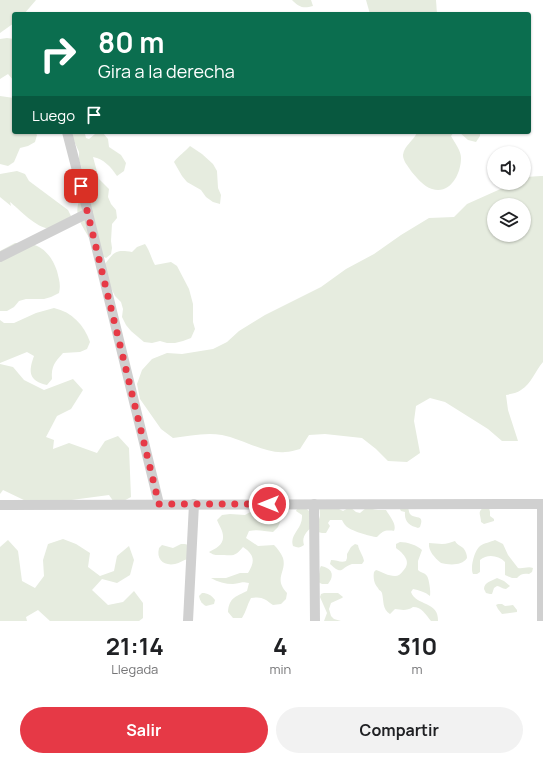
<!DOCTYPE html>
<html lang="es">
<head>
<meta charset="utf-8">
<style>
	:root { --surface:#fff; --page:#f2f2f2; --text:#202124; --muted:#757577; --accent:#e63946 }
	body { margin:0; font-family:Manrope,sans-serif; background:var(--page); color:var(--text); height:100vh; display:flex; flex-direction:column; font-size:15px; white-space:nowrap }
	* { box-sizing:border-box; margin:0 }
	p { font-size:13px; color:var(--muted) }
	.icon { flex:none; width:22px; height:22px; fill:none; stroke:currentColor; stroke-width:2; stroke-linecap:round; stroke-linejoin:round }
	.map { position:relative; height:621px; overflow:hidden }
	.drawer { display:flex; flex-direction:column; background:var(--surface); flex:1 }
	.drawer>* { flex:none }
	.guide { position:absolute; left:12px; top:12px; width:519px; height:122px; border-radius:4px; box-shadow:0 1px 3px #0004; background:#0b6e4f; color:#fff; overflow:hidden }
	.fabs { position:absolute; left:487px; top:146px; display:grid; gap:8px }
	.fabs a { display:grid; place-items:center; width:44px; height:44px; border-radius:50%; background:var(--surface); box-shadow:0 1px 3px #0004; font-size:20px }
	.pin { position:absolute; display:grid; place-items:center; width:34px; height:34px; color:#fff; margin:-17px; border-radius:8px; box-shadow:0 2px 6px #0006 }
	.me { position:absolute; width:44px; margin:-22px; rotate:270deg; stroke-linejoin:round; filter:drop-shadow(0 0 3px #0008) }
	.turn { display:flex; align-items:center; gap:14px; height:84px; padding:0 20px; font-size:18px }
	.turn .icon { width:52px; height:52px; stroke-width:2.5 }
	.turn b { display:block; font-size:28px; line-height:34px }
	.then { display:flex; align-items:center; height:38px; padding:0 20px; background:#0003; gap:8px; font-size:15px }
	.eta { display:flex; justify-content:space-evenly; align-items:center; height:68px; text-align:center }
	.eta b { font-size:24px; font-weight:700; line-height:28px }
	.action { display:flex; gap:8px; margin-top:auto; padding:8px 20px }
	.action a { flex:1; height:46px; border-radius:24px; background:var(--accent); color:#fff; font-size:16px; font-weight:700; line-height:46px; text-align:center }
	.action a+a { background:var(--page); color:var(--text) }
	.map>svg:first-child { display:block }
	.green { fill:#e6ecdf; fill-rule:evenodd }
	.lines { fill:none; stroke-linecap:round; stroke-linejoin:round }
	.street { stroke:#d0d0d0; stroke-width:10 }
	.route { stroke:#e63946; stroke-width:7; stroke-dasharray:0 12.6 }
</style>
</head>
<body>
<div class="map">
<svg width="543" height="621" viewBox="0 0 543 621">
	<rect width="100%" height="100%" fill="#fff"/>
	<g class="green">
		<polygon points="0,0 36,0 24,14 14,14 14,23 0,33"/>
		<path d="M292 0H311L313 6C303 9 299 7 292 0Z"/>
		<polygon points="366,0 436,0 437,14 370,14"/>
		<polygon points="7,38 14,39 13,45 14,46 14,81 8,74 0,79 0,39"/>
		<polygon points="0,96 14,98 14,132 35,132 37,135 35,142 28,146 20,148 14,162 8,166 0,164"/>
		<path d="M70 132H85V134L86 138 89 139 95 134 103 133 108 139 109 147 121 155 126 163 124 171 117 176C111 167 104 159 93 157L99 179 109 189 108 197 111 204 116 210 117 218 112 224 111 241 112 248 111 254 106 258 102 256C95 246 80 226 78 215 75 205 83 192 87 183L79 160V152Z"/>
		<path d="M417 132H454L451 136C455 143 461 151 461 158 461 174 450 195 432 189 423 186 417 178 411 171 408 166 403 161 403 155 404 145 414 141 417 132Z"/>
		<polygon points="459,132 480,132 480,136 476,142 468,140"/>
		<path d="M190 146 202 154 213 164 217 171 218 188 221 195 220 204 213 202 206 197 201 190 187 182 182 176 174 162C179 155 185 152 190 146Z"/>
		<path d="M17 171 25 174 29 181 68 210 71 216C65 220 58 225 52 228 40 232 19 209 10 202L11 206 0 197V174Z"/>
		<path d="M541 176H543V362C535 371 532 383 521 390 517 393 511 394 506 395L508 410 518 441H502L488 429 445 402 430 398 416 406 414 421 420 453 407 462 388 461 376 449 362 438 325 434 309 435 300 449C295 450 290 452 285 452 266 454 242 439 222 435 206 432 189 436 173 438L161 429 140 399 137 384 142 370 152 359 167 353 182 354 213 349 227 342 239 331 265 315 321 287 346 269 374 254 401 235 429 218 454 217 467 204 514 183H524V178L525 177ZM494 205H524V235H494Z"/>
		<path d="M15 243C21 243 26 243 31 244 45 247 53 259 57 271 59 280 61 284 59 293L51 297 44 299H26L19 301 14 307 7 311H0V251Z"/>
		<path d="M145 244C150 251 151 258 155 265L171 262 177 266 189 289 193 304V322L195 329 191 338 183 341 175 343H167L160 341 152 343 144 342 131 331 126 325 122 317 123 309 121 302 115 296 111 288 104 265C114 253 114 249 132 252L137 247Z"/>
		<path d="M54 308C72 312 84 325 90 342L87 349 80 352 63 353C55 362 51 366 52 379L47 385C29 381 28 372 34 356L27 352 0 363V320L4 323H14L36 313Z"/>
		<polygon points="0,364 13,367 24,380 44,390 73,379 83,390 71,409 57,416 46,437 54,440 53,449 69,443 97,453 105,441 118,436 129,448 131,497 116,505 109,495 64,501 28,502 3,490 0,494"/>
		<path d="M298 507 305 508 312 513 313 525C308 531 301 536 304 545 300 548 298 548 293 546 289 534 303 529 302 515L296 511Z"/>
		<path d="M320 507 339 509 343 511 350 507 356 512 360 513 366 508 378 510H386C390 517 397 524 394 531H395C385 530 384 530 377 537 371 537 349 530 346 526 344 524 343 522 342 520H330L328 523 330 526 326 533H322L318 532 316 526C317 522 320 519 320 515 320 512 319 510 320 507Z"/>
		<path d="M399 507 408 508C409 510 409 513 410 514 415 520 425 513 420 527L418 528C410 526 404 522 405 512L401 511Z"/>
		<path d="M483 508H489L490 512V516L494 519V521L484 524 481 522C481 515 477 512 483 508Z"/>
		<path d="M252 511C264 511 273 512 281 520L278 527 273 532C264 531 258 529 249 531L246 538 258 546 274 545C277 548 281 553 283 558 287 572 273 578 287 593L286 599 281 604 273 605C265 599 262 596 251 598 247 605 246 612 242 618H233L228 612C229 598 235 597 247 591L249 583C241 581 241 583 233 584 225 584 218 582 211 578H226L240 573H248C255 562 255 555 243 547 236 555 235 556 224 555 216 555 215 556 209 552 215 549 224 545 223 536 223 531 219 525 217 520L222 515 230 514 245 515Z"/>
		<polygon points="63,539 76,544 90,553 88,567 100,576 114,571 117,556 129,546 134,560 130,575 117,583 102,579 92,590 108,605 123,602 134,591 143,603 143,618 139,621 50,621 38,610 26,617 27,621 0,621 0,547 8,540 18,551 22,581 35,588 44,576 43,560 48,544"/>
		<path d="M495 540 503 544 508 555 518 568C523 569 528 566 533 568L532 572 529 574C524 573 520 574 517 578H512L505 575V562C498 555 487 554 480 560V572L477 574H473C470 568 474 551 480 546 484 543 491 542 495 540Z"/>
		<path d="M455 541C458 546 462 546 464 549 466 552 467 555 467 558 462 566 449 565 441 563 435 558 428 551 429 543 433 543 438 544 442 544 447 544 451 542 455 541Z"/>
		<path d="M400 542C407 542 417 545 422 550L418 561V570C421 573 424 572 427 576 429 579 431 592 430 596 425 592 419 590 413 589L411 592C416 606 439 601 438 621H431C426 615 422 607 413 607 407 611 402 610 395 609L390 614C382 609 384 601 382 593 380 589 380 592 378 588 374 584 373 577 374 572L376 570C382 572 388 576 395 576 398 576 401 574 403 571 412 562 404 554 396 548V544Z"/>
		<path d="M181 544H185L188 545V559C183 560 180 563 175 564 164 566 156 560 159 548L162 545 173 548Z"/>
		<path d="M355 544 358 545C359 551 363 555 364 561L362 564C359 564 355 564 352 564 340 568 343 576 330 564L331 560C337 560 341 563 346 561L347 558V554L351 547Z"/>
		<path d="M321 566C332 568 335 575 328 584H322L318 582 320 568Z"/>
		<path d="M497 578 504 581 510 586 506 589C502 589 500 586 497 586L494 588 492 594H490L486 593 484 589C484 582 492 581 497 578Z"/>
		<path d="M202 593C208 593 211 595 215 600L214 604 206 606C202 604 200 601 199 596Z"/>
		<polygon points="324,593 338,593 343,597 342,598 331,603 329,609 331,616 334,619 341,621 324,621 327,613 320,597 321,594"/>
		<polygon points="498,604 502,604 505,606 513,605 517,610 517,612 502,614 498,609 496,605"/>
	</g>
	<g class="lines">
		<g class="street">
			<polyline points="67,132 88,213 159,504"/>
			<polyline points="0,257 88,213"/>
			<polyline points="314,504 315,621"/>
			<polyline points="542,504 542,621"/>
			<polyline points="0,505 543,504"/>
			<polyline points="188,621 194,504"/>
		</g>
	</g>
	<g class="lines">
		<polyline class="route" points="81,186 159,504 269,504"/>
	</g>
</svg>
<div class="fabs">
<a><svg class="icon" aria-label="sound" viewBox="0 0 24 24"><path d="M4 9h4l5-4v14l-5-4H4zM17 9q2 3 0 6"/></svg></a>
<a><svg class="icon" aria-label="layers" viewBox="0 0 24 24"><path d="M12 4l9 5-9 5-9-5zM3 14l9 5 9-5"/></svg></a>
</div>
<div class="pin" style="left:81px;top:186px;background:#d93025"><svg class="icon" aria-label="arrive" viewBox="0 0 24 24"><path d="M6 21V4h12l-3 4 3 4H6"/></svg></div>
<svg class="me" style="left:269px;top:504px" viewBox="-20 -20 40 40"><circle r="17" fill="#e63946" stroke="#fff" stroke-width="3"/><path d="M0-11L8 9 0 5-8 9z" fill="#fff"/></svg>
<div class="guide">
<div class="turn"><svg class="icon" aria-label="right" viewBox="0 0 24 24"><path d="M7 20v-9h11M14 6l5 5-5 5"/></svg><div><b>80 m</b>Gira a la derecha</div></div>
<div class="then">Luego<svg class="icon" aria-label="arrive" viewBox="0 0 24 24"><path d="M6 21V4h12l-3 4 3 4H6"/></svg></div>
</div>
</div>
<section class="drawer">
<div class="eta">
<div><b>21:14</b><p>Llegada</p></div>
<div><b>4</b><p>min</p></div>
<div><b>310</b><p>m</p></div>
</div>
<div class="action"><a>Salir</a><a>Compartir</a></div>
</section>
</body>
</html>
